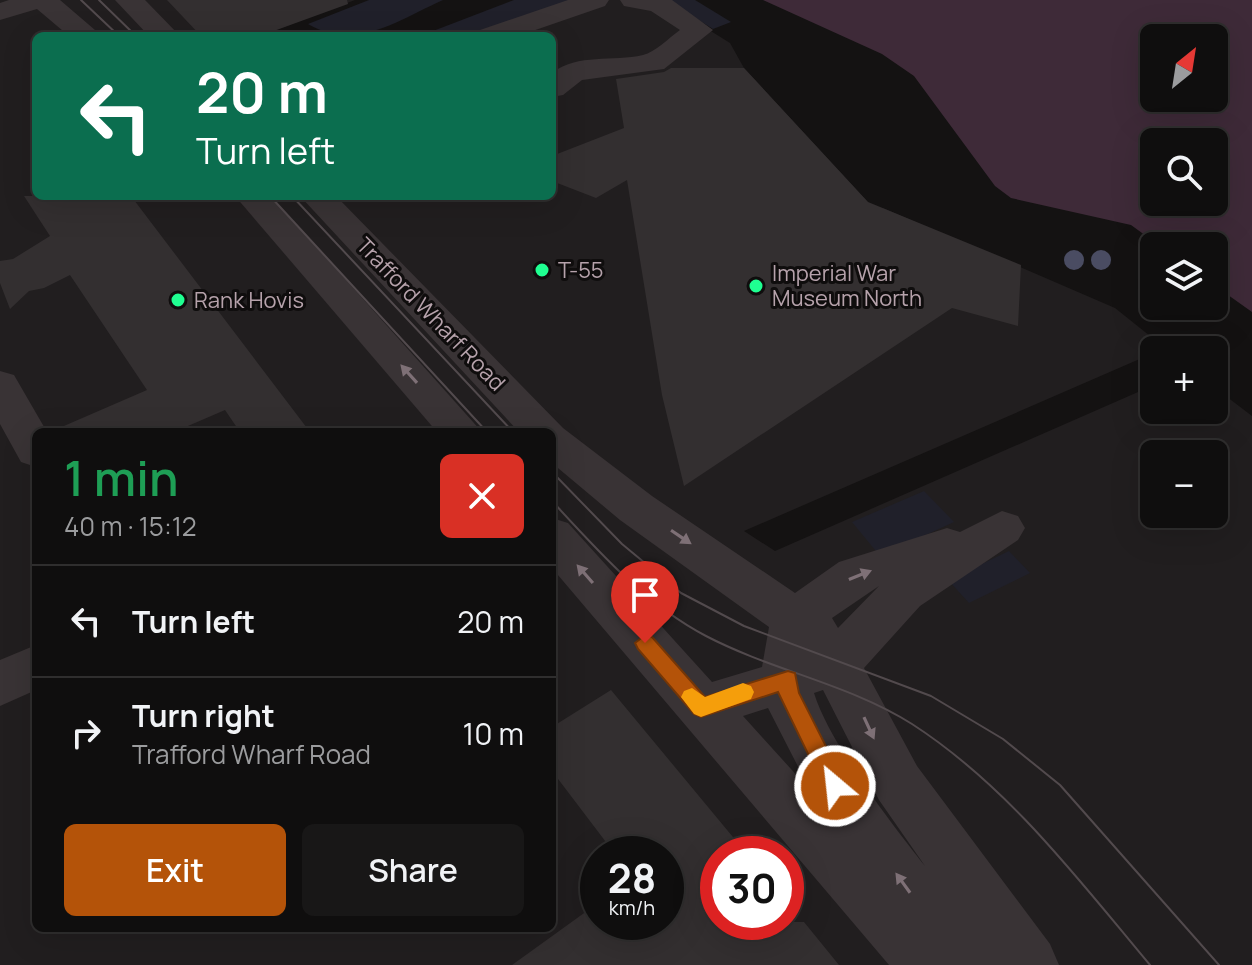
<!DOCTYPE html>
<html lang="en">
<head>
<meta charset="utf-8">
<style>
	:root { --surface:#0f0e0e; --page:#181717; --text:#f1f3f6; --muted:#9b9c9e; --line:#2f2e2e; --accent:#b45309 }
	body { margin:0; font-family:Manrope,sans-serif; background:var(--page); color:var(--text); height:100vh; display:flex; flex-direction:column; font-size:30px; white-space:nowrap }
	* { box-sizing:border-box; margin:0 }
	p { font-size:26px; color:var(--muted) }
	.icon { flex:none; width:44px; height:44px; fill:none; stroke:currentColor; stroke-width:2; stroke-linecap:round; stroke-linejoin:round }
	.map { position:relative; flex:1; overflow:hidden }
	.details { position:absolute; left:32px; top:428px; width:524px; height:504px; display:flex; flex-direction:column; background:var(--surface); border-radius:12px; box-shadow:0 8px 32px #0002,0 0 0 2px var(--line) }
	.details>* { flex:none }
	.top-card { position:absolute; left:32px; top:32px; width:524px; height:168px; border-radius:12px; box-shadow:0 8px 32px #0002,0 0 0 2px var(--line); background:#0b6e4f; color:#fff; overflow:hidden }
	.needle { width:52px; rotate:30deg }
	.fabs { position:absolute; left:1140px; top:24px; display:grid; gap:16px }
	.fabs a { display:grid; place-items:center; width:88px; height:88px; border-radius:12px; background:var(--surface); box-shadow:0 8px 32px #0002,0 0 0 2px var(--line); font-size:40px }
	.speed { position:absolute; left:580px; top:836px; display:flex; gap:16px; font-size:40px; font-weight:700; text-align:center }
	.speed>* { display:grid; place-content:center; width:104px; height:104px; border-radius:50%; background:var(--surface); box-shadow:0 8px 32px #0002,0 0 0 2px var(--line); line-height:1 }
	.speed small { font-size:20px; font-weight:400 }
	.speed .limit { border:12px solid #d22; background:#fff; color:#111 }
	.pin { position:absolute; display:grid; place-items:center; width:68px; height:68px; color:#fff; margin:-82px -34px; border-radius:50% 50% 50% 0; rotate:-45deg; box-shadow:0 0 8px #0007 }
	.pin .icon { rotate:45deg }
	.me { position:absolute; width:88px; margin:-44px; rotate:332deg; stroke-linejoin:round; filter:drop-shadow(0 0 6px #0008) }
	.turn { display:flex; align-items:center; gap:28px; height:168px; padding:0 32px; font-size:36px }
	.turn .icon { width:104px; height:104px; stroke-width:2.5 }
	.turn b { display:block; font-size:56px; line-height:68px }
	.round { display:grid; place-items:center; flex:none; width:84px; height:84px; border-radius:12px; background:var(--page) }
	.summary { display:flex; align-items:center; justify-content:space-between; height:136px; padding:0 32px }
	h1 { font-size:48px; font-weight:600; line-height:60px; color:#1e9e55 }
	.action { display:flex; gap:16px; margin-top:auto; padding:16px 32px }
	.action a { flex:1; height:92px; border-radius:12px; background:var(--accent); color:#fff; font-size:32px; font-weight:600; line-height:92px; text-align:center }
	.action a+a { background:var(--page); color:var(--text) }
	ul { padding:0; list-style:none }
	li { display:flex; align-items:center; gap:24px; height:112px; padding:0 32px; border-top:2px solid var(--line) }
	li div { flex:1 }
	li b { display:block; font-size:30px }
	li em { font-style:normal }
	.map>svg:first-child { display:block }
	.built { fill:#211e1f; fill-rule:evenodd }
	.green { fill:#20202a }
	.water { fill:#3e2a38; fill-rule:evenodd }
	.building { fill:#332f30 }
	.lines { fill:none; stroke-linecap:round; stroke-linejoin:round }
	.minor { fill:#393335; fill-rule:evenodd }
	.tram { stroke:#524a4d; stroke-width:2 }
	.tree { fill:#4a4c62 }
	.oneway { fill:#7e7076 }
	.route { fill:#b45309; stroke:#753606; stroke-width:2 }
	.slow { fill:#f59e0b }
	.poi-dot { fill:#1fff91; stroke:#0f0d0d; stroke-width:3 }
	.labels { text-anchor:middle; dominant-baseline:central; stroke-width:6; stroke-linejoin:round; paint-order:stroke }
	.poi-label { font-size:22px; fill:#b6a2ab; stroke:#0f0d0d; text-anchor:start }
	.street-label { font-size:22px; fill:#b6a2ab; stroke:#0f0d0d }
</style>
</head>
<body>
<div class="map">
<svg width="1252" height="965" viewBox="0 0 1252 965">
	<rect width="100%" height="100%" fill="#141212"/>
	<path class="built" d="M0 0H355L260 36H36V196H552V36H466L572 0H661L730 43 744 68 877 212 883 208 1115 308 1165 348 744 531 775 551 1154 385V410H1214V387L1252 416V965H0ZM36 432H552V928H36ZM1154 454H1214V514H1154ZM598 854H666V922H598ZM718 854H786V922H718Z"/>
	<g class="green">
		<path d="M369 0H443C398 20 356 52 308 24Z"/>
		<polygon points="514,0 572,0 466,36 420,36"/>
		<polygon points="667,0 695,0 731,22 713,29"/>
		<polygon points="924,491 954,522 880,556 852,522"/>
		<polygon points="1009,551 1030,573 969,603 948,580"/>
	</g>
	<path class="water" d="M763 0H1252V312L1214 285V246H1160L1131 225 1011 198 995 186 914 76 882 54ZM1154 38H1214V98H1154ZM1154 142H1214V202H1154Z"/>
	<g class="building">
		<polygon points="167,0 347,0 348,4 260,36 201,36"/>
		<polygon points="671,68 744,68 868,202 1021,265 1018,326 952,308 684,486 662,395 627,180 596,198 552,181 552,156 624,128 616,79 664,72"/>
		<polygon points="24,196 131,196 310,432 240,432 225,410 174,432 50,432 147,390 70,275 44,288 29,291 10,309 0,283 0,261 13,259 50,236"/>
		<polygon points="611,690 747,854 718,854 718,922 804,922 839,965 512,965 598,903 598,922 666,922 666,854 615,854 552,771 552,727"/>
	</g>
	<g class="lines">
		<g class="minor">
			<polygon points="9,0 60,0 102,36 69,36 37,9 0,20 0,3"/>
			<polygon points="115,0 145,0 180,36 149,36"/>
			<polygon points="568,0 609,0 605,6 518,36 475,36 480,30"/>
			<path d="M620 0H672L713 30 664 69 582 80 563 95 552 97V73C578 53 613 62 643 55 655 52 669 38 680 30L651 11 624 6Z"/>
			<polygon points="235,196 271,196 482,432 437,432"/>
			<path d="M300 196H336L563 428 652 496 795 593 839 562 947 528 960 532 1002 511 1018 516 1025 528 1018 540 920 606 864 668 917 766 1050 944 1059 965H889L552 568V518L568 523 712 682 762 667 769 627 620 520 552 463V432H519ZM879 586 838 628 832 618ZM823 690 879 800 925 866C891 823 830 744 814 693ZM768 708 810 790 743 716Z"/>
			<polygon points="0,371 14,375 47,432 36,432 36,467 21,462 0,424"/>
			<polygon points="36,645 36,690 0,706 0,660"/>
		</g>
		<g class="tram">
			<polyline points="81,0 119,36"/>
			<polyline points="99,0 136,36"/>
			<polyline points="270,196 487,432"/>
			<polyline points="292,196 513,432"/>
			<polyline points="552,472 622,544 681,593 744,626 931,696 1003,739 1060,785 1219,965"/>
			<path d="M552 501C598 551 645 604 706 636 773 671 849 684 912 724 1008 786 1078 879 1150 965"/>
		</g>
	</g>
	<g class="tree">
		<circle cx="1074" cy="260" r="10"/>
		<circle cx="1101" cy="260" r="10"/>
	</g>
	<defs><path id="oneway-solid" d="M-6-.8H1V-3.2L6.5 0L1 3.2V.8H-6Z" transform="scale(2)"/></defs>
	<g class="oneway">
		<use href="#oneway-solid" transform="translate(409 374) rotate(-132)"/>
		<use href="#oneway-solid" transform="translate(681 537) rotate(34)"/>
		<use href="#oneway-solid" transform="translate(585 574) rotate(-131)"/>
		<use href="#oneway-solid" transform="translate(860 575) rotate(-22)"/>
		<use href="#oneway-solid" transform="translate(869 728) rotate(65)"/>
		<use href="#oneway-solid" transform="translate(903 883) rotate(-126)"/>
	</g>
	<polygon class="route" points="645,635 652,637 705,697 788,671 795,673 799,693 846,786 843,793 835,796 827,793 778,692 701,717 694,714 638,649 635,643"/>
	<polygon class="slow" points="743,683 751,686 754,692 751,699 701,717 694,714 681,697 684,691 692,688 705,697"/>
	<g class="poi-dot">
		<circle cx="542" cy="270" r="8"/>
		<circle cx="756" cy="286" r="8"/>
		<circle cx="178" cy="300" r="8"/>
	</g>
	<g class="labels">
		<g class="poi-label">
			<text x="558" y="270">T-55</text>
			<text x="772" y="273">Imperial War<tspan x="772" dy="25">Museum North</tspan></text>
			<text x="194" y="300">Rank Hovis</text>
		</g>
		<g class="street-label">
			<text transform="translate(431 314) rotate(46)">Trafford Wharf Road</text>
		</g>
	</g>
</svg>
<div class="fabs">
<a><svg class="needle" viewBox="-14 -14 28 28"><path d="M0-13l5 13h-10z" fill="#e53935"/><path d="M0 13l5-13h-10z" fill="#9b9c9e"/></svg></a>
<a><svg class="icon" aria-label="search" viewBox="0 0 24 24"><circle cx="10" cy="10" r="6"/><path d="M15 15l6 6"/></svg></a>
<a><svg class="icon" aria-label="layers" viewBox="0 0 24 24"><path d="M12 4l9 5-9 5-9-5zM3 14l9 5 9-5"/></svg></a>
<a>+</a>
<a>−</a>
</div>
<div class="speed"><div>28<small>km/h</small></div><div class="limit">30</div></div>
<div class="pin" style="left:645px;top:643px;background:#d93025"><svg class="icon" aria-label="arrive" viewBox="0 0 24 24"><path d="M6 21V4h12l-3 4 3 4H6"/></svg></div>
<svg class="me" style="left:835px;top:786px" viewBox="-20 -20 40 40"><circle r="17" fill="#b45309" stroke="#fff" stroke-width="3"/><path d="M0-11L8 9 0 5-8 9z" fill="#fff"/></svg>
<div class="top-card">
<div class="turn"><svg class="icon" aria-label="left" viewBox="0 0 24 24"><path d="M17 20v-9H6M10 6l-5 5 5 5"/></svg><div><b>20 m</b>Turn left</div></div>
</div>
<section class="details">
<div class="summary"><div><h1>1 min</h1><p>40 m · 15:12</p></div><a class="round" style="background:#d93025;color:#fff"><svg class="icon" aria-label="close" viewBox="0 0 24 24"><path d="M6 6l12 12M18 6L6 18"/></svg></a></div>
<ul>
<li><svg class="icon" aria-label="left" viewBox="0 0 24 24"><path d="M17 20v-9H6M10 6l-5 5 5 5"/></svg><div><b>Turn left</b></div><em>20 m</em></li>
<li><svg class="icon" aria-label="right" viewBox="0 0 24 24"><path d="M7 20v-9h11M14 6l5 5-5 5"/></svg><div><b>Turn right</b><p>Trafford Wharf Road</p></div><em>10 m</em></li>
</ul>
<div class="action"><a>Exit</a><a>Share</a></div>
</section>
</div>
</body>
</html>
